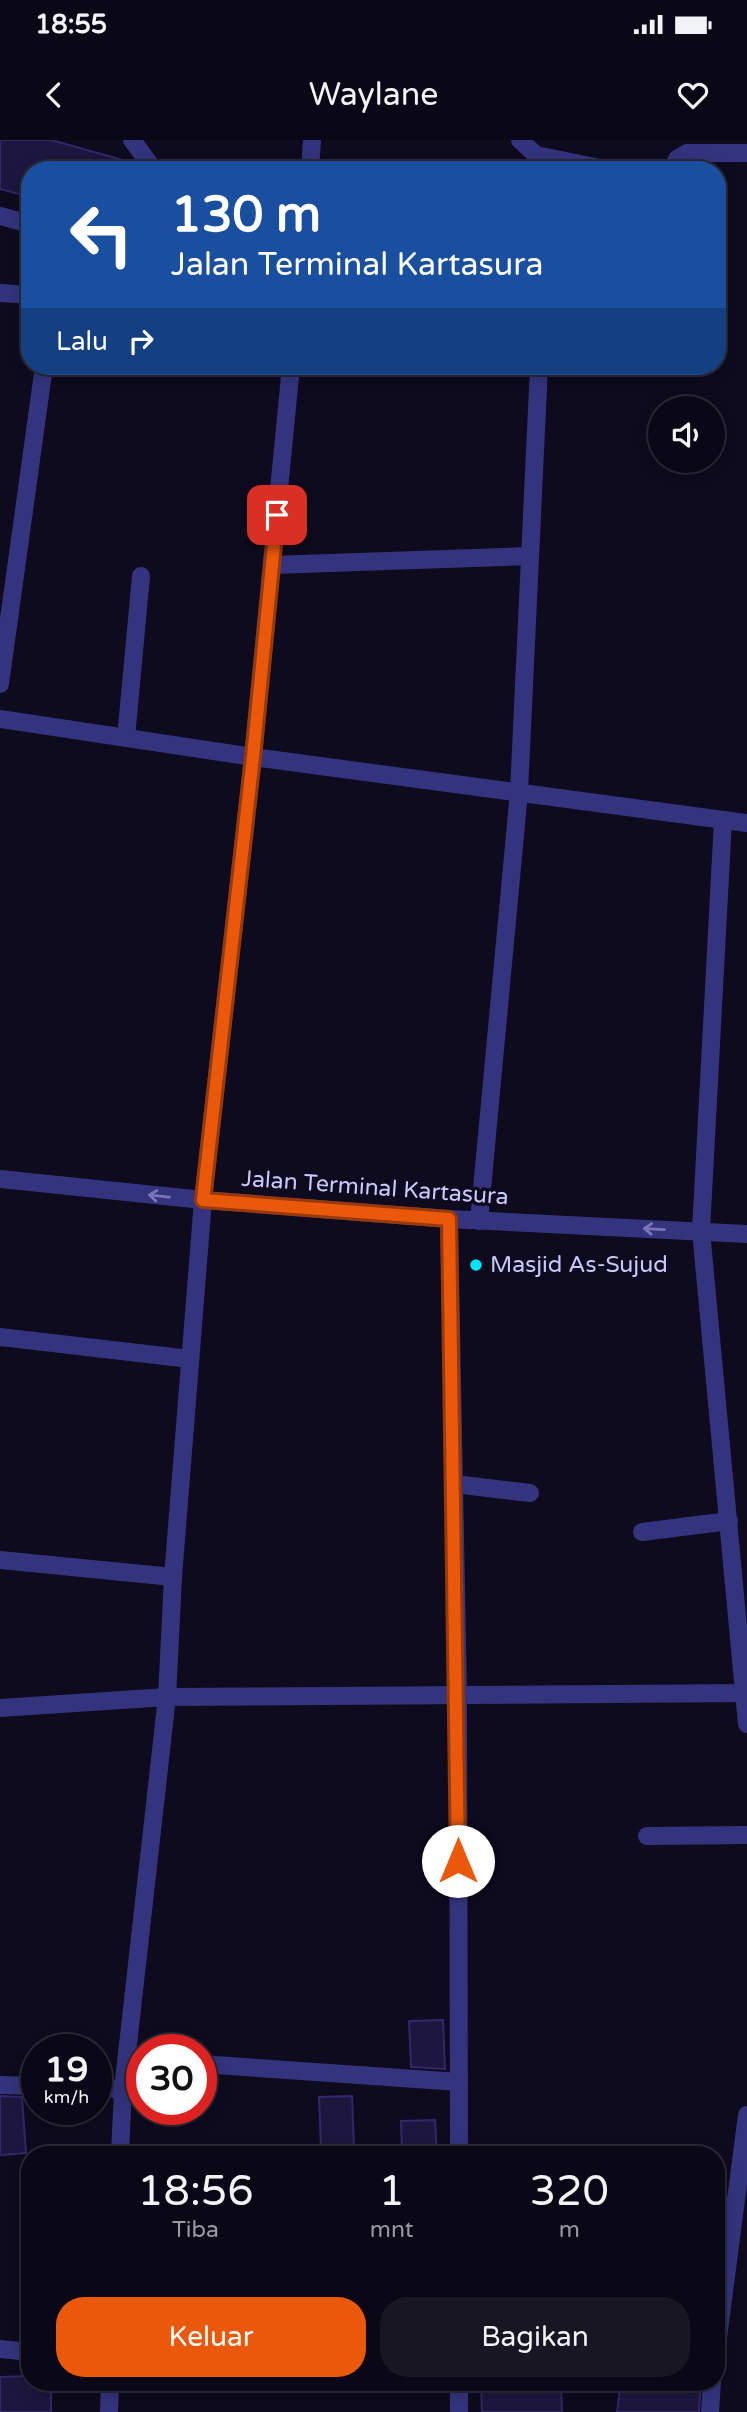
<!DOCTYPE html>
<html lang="id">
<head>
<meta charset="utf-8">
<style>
	:root { --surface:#0a0816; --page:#181623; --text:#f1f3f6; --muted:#999aa1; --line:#2a2935; --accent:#ea580c }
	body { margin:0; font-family:"Varela Round",sans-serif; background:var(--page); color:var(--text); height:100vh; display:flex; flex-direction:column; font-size:26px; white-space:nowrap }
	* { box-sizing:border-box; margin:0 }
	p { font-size:23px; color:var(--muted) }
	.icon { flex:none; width:38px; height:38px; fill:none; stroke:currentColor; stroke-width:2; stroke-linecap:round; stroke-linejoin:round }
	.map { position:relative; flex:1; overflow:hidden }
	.details { position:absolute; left:21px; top:2006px; width:704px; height:245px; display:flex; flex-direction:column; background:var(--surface); border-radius:28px; box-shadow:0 4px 18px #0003,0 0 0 2px var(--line) }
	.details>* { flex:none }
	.banner { position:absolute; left:21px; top:21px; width:705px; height:214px; border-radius:28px; box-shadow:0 4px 18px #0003,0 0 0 2px var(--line); background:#1a4fa0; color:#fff; overflow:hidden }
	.fabs { position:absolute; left:648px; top:256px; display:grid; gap:14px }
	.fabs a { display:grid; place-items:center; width:77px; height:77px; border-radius:50%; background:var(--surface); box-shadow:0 4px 18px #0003,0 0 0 2px var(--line); font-size:35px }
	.speed { position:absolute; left:21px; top:1894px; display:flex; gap:14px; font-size:35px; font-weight:700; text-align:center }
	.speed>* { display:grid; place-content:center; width:91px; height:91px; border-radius:50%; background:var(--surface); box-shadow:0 4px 18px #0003,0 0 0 2px var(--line); line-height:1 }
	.speed small { font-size:18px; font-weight:400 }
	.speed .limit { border:10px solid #d22; background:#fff; color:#111 }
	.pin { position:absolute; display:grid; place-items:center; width:60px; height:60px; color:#fff; margin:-30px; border-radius:14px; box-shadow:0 4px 10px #0006 }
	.me { position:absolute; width:77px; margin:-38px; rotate:0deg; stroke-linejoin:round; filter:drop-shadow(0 0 5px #0008) }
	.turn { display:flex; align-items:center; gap:24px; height:147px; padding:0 35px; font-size:32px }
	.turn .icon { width:91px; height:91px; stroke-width:2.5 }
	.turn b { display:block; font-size:49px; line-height:60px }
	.then { display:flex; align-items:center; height:66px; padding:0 35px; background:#0003; gap:14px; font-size:26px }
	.eta { display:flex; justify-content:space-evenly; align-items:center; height:119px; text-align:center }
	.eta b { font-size:42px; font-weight:600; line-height:49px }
	.action { display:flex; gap:14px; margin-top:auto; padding:14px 35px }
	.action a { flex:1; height:80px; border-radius:28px; background:var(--accent); color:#fff; font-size:28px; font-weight:600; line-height:80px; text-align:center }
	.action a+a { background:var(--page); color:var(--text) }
	.status { display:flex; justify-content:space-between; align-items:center; height:49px; padding:0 35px; background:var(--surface); direction:ltr }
	.status svg { height:19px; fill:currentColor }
	header { display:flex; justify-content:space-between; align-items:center; height:91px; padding:0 35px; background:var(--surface); font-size:32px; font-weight:600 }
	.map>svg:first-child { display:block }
	.building { fill:#1d163f; stroke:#32276b; stroke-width:2 }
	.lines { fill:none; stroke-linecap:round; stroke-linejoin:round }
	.minor { stroke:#34347e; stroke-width:18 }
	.oneway { stroke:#7876b8 }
	.route-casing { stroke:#983908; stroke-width:18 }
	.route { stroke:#ea580c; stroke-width:12 }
	.poi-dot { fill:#00e3f2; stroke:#0d0b1d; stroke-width:2.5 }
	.labels { text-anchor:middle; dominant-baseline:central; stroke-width:7; stroke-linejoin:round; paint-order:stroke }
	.street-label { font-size:23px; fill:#cbc7ff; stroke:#0d0b1d }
	.poi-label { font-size:23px; fill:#cbc7ff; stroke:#0d0b1d; text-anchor:start }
</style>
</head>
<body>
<div class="status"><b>18:55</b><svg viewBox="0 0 49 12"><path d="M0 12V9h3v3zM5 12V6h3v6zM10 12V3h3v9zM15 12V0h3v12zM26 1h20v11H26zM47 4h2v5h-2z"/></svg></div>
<header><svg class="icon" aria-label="back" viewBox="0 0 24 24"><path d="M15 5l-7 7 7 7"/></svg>Waylane<svg class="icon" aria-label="heart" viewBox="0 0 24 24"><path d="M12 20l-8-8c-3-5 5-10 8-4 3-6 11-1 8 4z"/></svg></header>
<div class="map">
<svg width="747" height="2272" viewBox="0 0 747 2272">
	<rect width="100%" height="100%" fill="#0d0b1d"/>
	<g class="building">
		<polygon points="0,0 51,0 130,22 129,30 30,30 30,57 0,49"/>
		<polygon points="443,1880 445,1929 411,1927 409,1881"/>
		<polygon points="0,1956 22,1957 26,2013 0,2015"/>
		<polygon points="352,1956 354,2006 321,2007 319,1957"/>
		<polygon points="435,1980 437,2014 402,2014 401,1981"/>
		<polygon points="30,2236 30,2242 51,2242 51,2272 0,2272 0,2237"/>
		<polygon points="561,2242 562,2272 482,2272 481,2244"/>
		<polygon points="621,2242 701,2242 699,2272 617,2272"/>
	</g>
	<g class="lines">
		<g class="minor">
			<polyline points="132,0 149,23 149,30"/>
			<polyline points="520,0 536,15 610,30"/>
			<polyline points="310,30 312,0"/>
			<polyline points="672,30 677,19 687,13 747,13"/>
			<polyline points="0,76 30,84"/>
			<polyline points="0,153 30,155"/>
			<polyline points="272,425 528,416"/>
			<polyline points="0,544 44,226"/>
			<polyline points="0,579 253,617 747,683"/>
			<polyline points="126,598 141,436"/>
			<polyline points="723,680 701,1091 747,1584"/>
			<polyline points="0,1039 203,1060 449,1079 747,1094"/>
			<polyline points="449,1079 458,1556 459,2014"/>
			<polyline points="479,1081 519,652 539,226"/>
			<polyline points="0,1197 190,1219"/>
			<polyline points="454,1344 530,1353"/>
			<polyline points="642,1392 729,1381"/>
			<polyline points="0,1420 173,1437"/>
			<polyline points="0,1568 167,1557 747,1553"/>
			<polyline points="647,1696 747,1695"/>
			<polyline points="201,1924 459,1942"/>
			<polyline points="0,1945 37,1946"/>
			<polyline points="96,1948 123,1949"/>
			<polyline points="120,2014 123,1949 167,1557 173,1437 203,1060 253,617 291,226"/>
			<polyline points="0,2209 30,2212"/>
			<polyline points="716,2213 747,1975"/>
			<polyline points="459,2242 459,2272"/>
			<polyline points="109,2272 110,2242"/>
			<polyline points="710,2272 712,2242"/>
		</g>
	</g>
	<defs><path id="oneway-shaft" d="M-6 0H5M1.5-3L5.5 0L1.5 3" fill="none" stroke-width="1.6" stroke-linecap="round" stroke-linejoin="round" transform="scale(1.75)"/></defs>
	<g class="oneway">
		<use href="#oneway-shaft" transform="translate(159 1056) rotate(-174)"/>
		<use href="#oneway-shaft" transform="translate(654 1089) rotate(-177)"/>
	</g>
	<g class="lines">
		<defs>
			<polyline id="route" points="277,375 253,617 203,1060 449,1079 458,1721"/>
		</defs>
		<use href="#route" class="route-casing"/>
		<use href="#route" class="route"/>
	</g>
	<circle class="poi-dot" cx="476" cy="1125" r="7"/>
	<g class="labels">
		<g class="street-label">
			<text transform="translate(375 1048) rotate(4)">Jalan Terminal Kartasura</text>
		</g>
		<g class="poi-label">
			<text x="490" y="1125">Masjid As-Sujud</text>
		</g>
	</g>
</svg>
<div class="fabs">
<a><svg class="icon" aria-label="sound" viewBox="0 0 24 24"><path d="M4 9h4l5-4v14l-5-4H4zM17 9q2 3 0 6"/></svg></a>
</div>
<div class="speed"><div>19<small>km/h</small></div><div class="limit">30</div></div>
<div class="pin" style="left:277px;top:375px;background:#d93025"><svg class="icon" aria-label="arrive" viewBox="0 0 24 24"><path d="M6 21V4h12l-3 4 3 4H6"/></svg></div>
<svg class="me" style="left:458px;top:1721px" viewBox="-20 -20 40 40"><circle r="19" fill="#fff"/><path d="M0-13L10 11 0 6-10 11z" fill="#ea580c"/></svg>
<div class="banner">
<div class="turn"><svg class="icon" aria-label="left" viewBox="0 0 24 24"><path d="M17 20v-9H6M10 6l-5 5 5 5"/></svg><div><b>130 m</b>Jalan Terminal Kartasura</div></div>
<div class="then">Lalu<svg class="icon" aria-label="right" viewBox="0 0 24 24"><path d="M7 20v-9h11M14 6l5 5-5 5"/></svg></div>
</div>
<section class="details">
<div class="eta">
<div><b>18:56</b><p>Tiba</p></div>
<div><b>1</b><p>mnt</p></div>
<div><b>320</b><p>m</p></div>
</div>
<div class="action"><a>Keluar</a><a>Bagikan</a></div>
</section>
</div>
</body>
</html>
